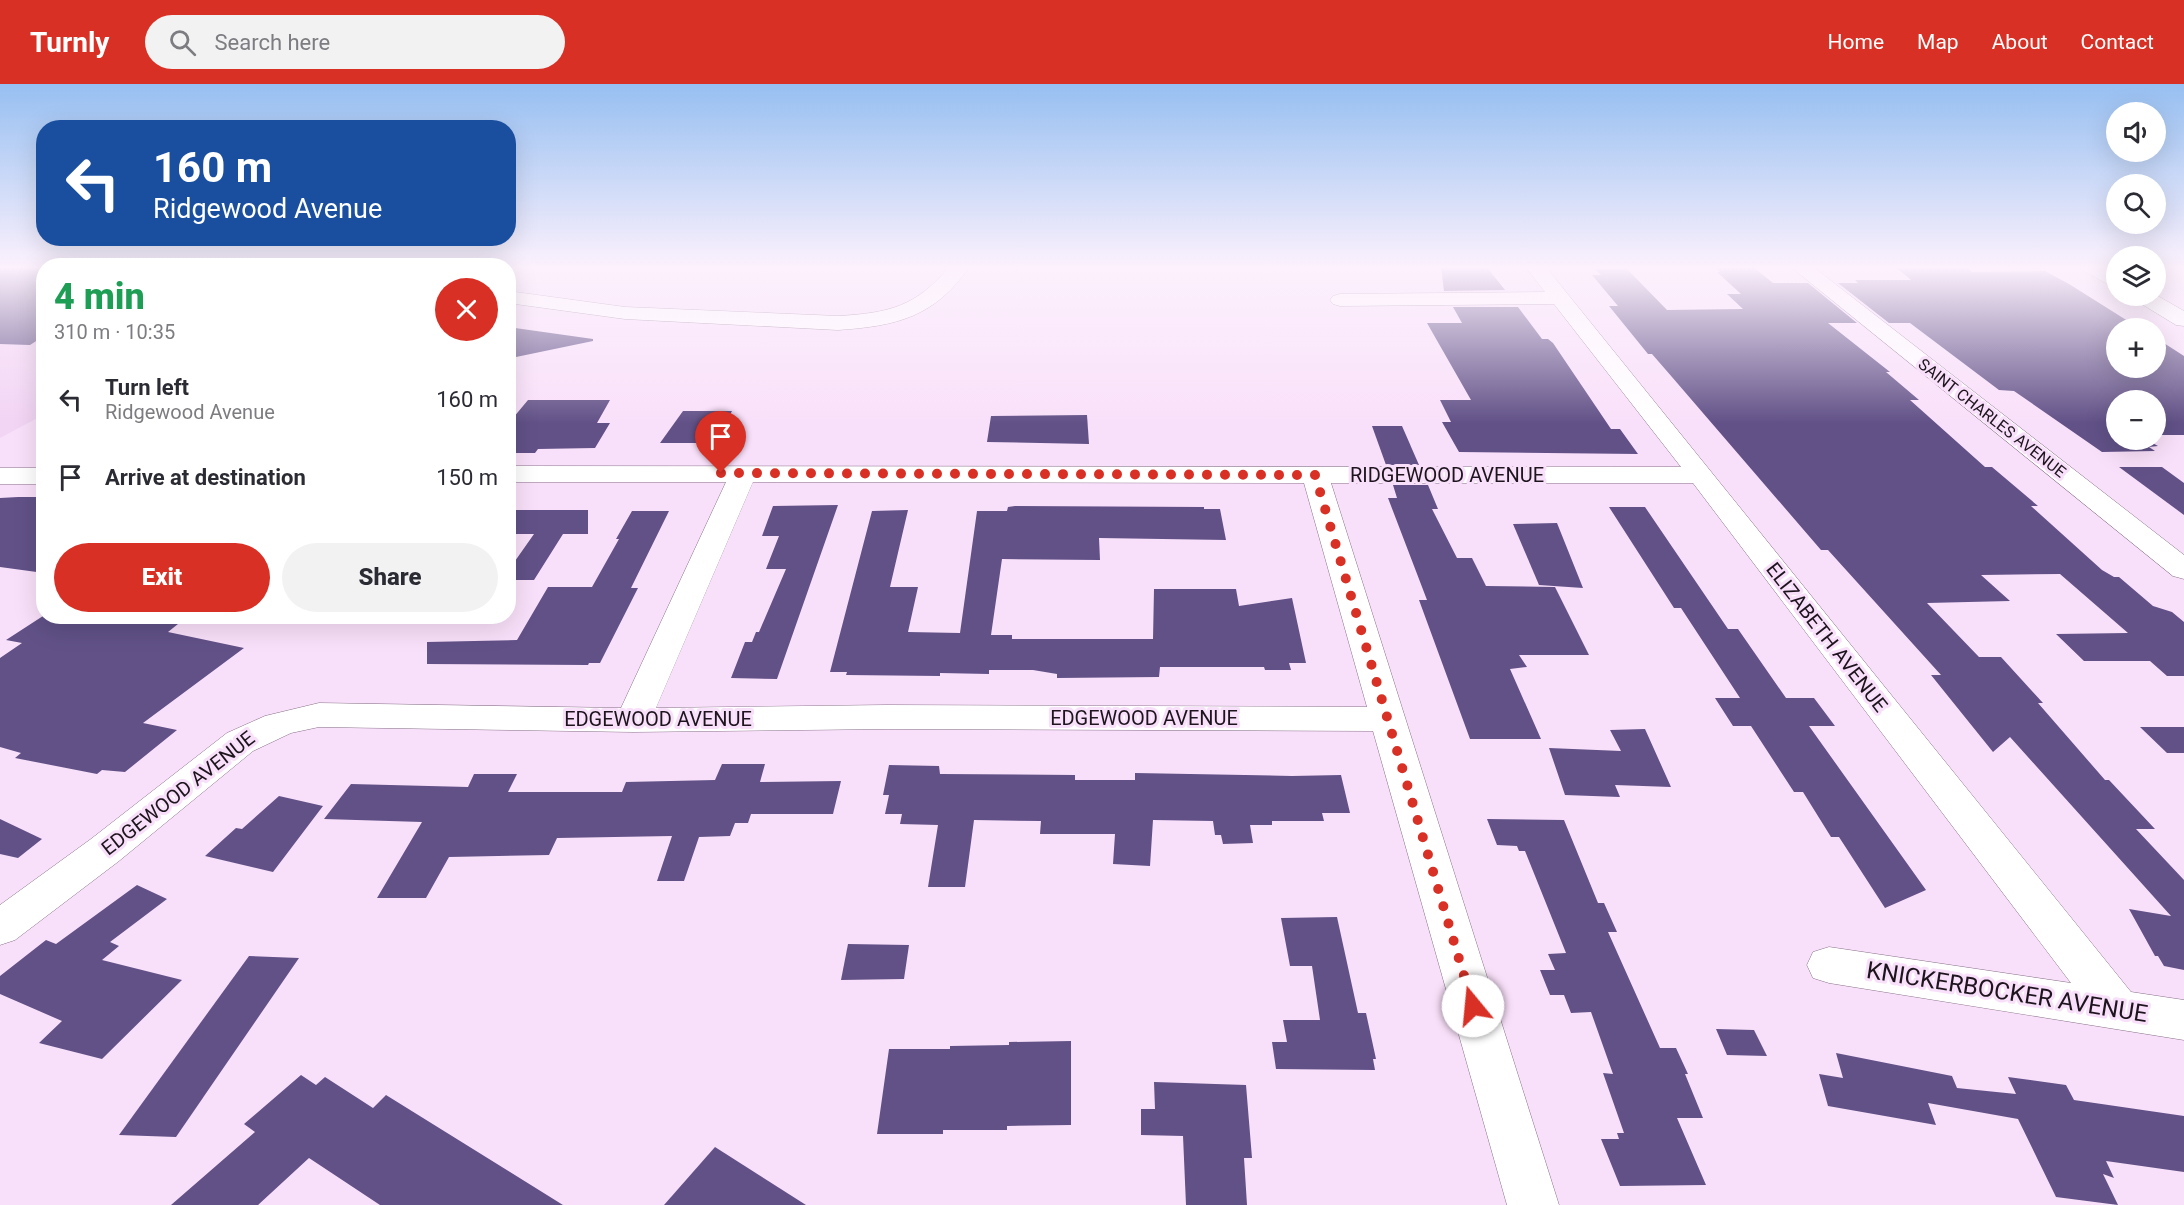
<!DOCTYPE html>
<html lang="en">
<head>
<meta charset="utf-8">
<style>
	:root { --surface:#fff; --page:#f2f2f3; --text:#2b2b33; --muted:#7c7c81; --accent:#d93025 }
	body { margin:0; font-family:Roboto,sans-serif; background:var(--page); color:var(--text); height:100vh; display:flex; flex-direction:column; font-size:22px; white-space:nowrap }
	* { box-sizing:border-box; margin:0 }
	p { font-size:20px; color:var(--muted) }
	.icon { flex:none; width:33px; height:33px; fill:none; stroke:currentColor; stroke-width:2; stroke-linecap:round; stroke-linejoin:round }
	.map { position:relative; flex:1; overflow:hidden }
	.details { position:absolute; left:36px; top:174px; width:480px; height:366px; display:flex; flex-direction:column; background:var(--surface); border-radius:24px; box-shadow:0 6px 24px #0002 }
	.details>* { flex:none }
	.hud { position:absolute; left:36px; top:36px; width:480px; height:126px; border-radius:24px; box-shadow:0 6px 24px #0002; background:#1a4fa0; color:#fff; overflow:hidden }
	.tools { position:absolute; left:2106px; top:18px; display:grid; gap:12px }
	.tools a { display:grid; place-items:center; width:60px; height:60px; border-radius:50%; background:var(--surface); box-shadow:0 6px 24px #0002; font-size:30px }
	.pin { position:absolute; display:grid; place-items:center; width:51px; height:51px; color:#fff; margin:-62px -26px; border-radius:50% 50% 50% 0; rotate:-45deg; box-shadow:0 0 6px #0007 }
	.pin .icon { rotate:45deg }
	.me { position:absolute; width:66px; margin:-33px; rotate:343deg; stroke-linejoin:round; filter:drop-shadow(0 0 4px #0008) }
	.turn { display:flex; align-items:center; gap:21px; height:126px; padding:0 18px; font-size:27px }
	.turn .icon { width:78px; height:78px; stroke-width:2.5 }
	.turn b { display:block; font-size:42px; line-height:51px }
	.round { display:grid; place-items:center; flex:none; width:63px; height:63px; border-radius:32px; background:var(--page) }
	.summary { display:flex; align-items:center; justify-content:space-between; height:102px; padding:0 18px }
	h1 { font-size:36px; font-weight:800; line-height:45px; color:#1e9e55 }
	.primary-button { display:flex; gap:12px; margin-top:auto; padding:12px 18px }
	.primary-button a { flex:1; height:69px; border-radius:36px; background:var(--accent); color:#fff; font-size:24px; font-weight:800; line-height:69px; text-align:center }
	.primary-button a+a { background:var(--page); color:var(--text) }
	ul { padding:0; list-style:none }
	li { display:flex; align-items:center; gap:18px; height:78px; padding:0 18px }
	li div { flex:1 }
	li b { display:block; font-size:22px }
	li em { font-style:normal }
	header { display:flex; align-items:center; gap:36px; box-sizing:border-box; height:84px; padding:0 30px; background:var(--accent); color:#fff }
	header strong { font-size:28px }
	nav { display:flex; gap:33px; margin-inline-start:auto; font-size:21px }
	.search { width:420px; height:54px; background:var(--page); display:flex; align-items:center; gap:15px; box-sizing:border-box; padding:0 21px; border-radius:33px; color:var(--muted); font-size:22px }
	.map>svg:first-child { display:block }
	.built { fill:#f2d4f4 }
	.building { fill:#615187 }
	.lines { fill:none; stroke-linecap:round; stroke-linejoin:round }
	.street-casing { stroke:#877188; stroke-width:1 }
	.street { fill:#fff; fill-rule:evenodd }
	.route { stroke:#d93025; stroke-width:10; stroke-dasharray:0 18 }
	.labels { text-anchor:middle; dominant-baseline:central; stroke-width:6; stroke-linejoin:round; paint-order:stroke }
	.far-street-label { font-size:16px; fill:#1d141d; stroke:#f9e0fa }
	.street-label { font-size:20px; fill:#1d141d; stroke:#f9e0fa }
	.near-street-label { font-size:24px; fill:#1d141d; stroke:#f9e0fa }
</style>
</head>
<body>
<header>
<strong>Turnly</strong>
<div class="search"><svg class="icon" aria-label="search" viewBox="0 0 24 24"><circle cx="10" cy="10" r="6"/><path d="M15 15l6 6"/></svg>Search here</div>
<nav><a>Home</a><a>Map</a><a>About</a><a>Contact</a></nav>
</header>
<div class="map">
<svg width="2184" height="1121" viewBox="0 0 2184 1121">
	<rect width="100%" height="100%" fill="#f9e0fa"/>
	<polygon class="built" points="0,182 43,182 43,331 0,354"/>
	<g class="building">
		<polygon points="0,182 44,182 44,252 30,261 0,260"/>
		<polygon points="1441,182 1486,182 1505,206 1444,207"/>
		<polygon points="1714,182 1752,182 1773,199 1808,199 1857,239 1828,239 1890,288 1886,288 1919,316 1910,316 1985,383 1992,383 2038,422 2031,422 2102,486 2114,493 2119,493 2153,522 2172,528 2184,538 2184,592 2167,592 2150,577 2084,577 2056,550 2128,549 2060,490 1981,491 2010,517 1927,519 1979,573 2001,573 2043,619 2038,619 2105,696 2109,696 2155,745 2136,745 2184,796 2184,886 2164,882 2158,872 2155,872 2129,825 2171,832 2010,653 1993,668 1931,591 1941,591 1828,466 1821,466 1672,293 1652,270 1648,270 1609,222 1618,222 1592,191 1601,191 1595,185 1627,185 1667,226 1743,225 1727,210 1741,210 1717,188 1720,188"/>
		<polygon points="1897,184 1967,184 1972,188 2045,187 2069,200 2139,244 2116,244 2116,284 2156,284 2156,254 2184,272 2184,351 2156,351 2156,316 2116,316 2116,356 2147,356 2158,362 2149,363 2155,367 2102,368 2014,307 1999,306 1910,239 1889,239 1838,199 1858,199 1855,196 1911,196"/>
		<polygon points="1453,223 1518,223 1542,255 1548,255 1553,259 1611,345 1620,345 1638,370 1459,368 1442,338 1451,338 1440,316 1471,316 1427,239 1462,239"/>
		<polygon points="508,243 593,255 593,257 516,273 508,265"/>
		<polygon points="528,316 610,316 597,339 610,339 595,364 538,365 535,369 508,369 508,340"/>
		<polygon points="683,327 732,327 714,359 660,359"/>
		<polygon points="1087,331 1089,360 987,358 991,332"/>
		<polygon points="1372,342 1402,342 1419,381 1386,381"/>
		<polygon points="2119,383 2162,383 2184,399 2184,431"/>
		<polygon points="1393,401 1428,401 1438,425 1432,425 1457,474 1472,474 1486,502 1555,503 1589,571 1519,571 1527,583 1510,585 1541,655 1470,655 1419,516 1427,516 1388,414 1397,414"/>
		<polygon points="18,413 44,413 44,489 0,483 0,414"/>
		<polygon points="838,421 777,595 731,594 745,558 752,558 756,548 759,548 786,485 766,485 779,452 762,452 773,422"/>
		<polygon points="1015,422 1204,423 1204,425 1220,425 1226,456 1099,454 1100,476 1002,475 991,551 1012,551 1012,555 1153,555 1154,505 1236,505 1239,522 1292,514 1306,579 1289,579 1291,586 1265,586 1264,583 1160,583 1159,593 1057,594 1057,590 1033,586 989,586 989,590 940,589 940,592 846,591 847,588 830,588 872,427 908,426 890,503 918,503 908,548 960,549 977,427 1007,427 1008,423"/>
		<polygon points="1609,423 1645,423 1728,545 1738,545 1786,614 1814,614 1835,642 1809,642 1926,806 1885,824 1839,753 1831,753 1803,708 1794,708 1751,642 1733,642 1715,614 1740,614 1681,524 1674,524"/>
		<polygon points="516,426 588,426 588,450 563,450 534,496 508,496 508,487 534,450 508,450 508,436"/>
		<polygon points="632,427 669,427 631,504 638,504 600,579 589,579 588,581 427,580 427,558 517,556 548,503 592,503 619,455 616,455"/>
		<polygon points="1557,439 1583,504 1539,501 1513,440"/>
		<polygon points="43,532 136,532 178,540 168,548 244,564 143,639 177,646 125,688 102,686 97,690 15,674 21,669 0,663 0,574 22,559 6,556"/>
		<polygon points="2140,643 2184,643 2184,669 2167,669"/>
		<polygon points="1645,645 1671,703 1615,701 1620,713 1565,711 1549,664 1621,667 1610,646"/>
		<polygon points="722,680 765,680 760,698 841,697 833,730 751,730 748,739 735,739 730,752 699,753 684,797 657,797 672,752 557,754 549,771 449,773 426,814 377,814 422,738 324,735 351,700 468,703 474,690 517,690 508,708 622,708 626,698 715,696"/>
		<polygon points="889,681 939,682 940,690 1075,691 1075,696 1135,696 1135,689 1292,692 1341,691 1350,729 1322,729 1324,737 1272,737 1272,741 1250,741 1253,759 1223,760 1221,751 1215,751 1213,737 1153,736 1150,782 1113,780 1115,750 1040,750 1041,737 974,736 965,803 928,803 938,741 900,740 902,730 885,730 889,711 883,711"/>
		<polygon points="279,712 323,722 273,788 205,772 236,744 242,745"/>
		<polygon points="0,735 42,755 18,774 0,770"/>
		<polygon points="1487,735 1564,736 1598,819 1604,819 1617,848 1608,848 1660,964 1676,964 1688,990 1685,990 1703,1034 1677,1034 1706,1101 1620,1102 1601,1055 1619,1055 1617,1049 1624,1049 1603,989 1613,990 1591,928 1571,929 1564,911 1550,911 1540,886 1555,886 1548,870 1566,869 1525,767 1519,767 1517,762 1497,761"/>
		<polygon points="137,801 167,815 110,858 119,862 102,876 182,896 102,975 39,959 62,937 0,910 0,892 46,856 56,860"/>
		<polygon points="1337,833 1358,929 1366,929 1376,975 1373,975 1375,986 1276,985 1272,958 1287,958 1283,936 1320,936 1312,882 1290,882 1281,834"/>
		<polygon points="848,860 909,861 904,895 841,896"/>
		<polygon points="249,872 299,874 176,1053 119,1051"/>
		<polygon points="1716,945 1754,946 1767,972 1727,971"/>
		<polygon points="1071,957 1071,1041 1007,1042 1007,1046 943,1046 943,1050 877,1050 889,965 950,965 950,962 1009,961 1009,958"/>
		<polygon points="1836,969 1952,992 1957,1004 2016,1010 2008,993 2066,1001 2074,1016 2184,1032 2184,1088 2106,1077 2114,1094 2103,1090 2118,1121 2056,1113 2018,1035 1928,1019 1936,1041 1828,1022 1819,990 1843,994"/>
		<polygon points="301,991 316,1001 325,993 373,1024 386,1011 563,1121 380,1121 309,1074 258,1121 171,1121 255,1048 244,1040"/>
		<polygon points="1154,998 1246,1001 1252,1074 1244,1074 1247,1121 1186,1121 1183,1052 1141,1051 1141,1025 1155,1025"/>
		<polygon points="715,1063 806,1121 664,1121"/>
	</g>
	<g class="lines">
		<defs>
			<g id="street">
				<path d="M950 182H970C935 233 897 242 838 246L625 235 508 219V207L625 223 838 232C889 229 916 223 950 182Z"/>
				<path d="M1525 182H1545L2131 908 2184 916V956L1829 899 1813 894 1807 881 1813 868 1829 863 2071 899 1693 399H1331L1559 1121H1507L1373 647 887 645 633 648 319 643 291 649 253 667 119 777 15 856 0 861V821L91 755 227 649 265 632 319 619 621 624 726 398H508V382L1681 383 1554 220 1340 222 1333 220 1330 216 1333 212 1340 210 1545 208ZM753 398 1304 399 1367 623 887 621 656 624Z"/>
				<polygon points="1790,182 1812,182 2184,471 2184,495 2173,492"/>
				<polygon points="2079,182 2103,182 2116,189 2116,203 2109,201 2082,186"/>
				<polygon points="2156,211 2184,227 2184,242 2176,241 2135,216 2132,212"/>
				<rect x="0" y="384" width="44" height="16"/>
			</g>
		</defs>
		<use href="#street" class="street-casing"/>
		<use href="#street" class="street"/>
	</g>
	<linearGradient id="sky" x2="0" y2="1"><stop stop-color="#96bff1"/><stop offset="0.54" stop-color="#fcf1fd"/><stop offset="1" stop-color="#fcf1fd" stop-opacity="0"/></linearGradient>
	<rect width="2184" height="339" fill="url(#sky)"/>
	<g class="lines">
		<polyline class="route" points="721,389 1315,391 1473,922"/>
	</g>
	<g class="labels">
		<g class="far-street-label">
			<text transform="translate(1992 334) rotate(38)">SAINT CHARLES AVENUE</text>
		</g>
		<g class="street-label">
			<text x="1447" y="391">RIDGEWOOD AVENUE</text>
			<text transform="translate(1827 553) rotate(52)">ELIZABETH AVENUE</text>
			<text x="1144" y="634">EDGEWOOD AVENUE</text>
			<text x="658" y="635">EDGEWOOD AVENUE</text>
			<text transform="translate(178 709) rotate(-38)">EDGEWOOD AVENUE</text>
		</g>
		<g class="near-street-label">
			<text transform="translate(2007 908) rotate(9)">KNICKERBOCKER AVENUE</text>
		</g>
	</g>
</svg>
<div class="tools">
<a><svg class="icon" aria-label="sound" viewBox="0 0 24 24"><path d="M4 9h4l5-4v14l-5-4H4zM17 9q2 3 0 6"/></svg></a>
<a><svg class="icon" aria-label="search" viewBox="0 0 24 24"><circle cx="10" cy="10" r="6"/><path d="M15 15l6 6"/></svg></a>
<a><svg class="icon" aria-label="layers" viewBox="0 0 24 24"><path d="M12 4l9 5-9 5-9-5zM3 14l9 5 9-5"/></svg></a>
<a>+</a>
<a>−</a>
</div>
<div class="pin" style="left:721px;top:389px;background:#d93025"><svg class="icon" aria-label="arrive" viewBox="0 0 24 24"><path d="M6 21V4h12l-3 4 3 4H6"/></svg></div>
<svg class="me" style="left:1473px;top:922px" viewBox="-20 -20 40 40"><circle r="19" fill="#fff"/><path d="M0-13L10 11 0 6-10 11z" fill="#d93025"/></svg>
<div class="hud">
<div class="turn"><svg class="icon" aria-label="left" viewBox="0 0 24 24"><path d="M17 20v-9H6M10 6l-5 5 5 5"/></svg><div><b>160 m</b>Ridgewood Avenue</div></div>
</div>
<section class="details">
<div class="summary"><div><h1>4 min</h1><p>310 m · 10:35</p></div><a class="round" style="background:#d93025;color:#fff"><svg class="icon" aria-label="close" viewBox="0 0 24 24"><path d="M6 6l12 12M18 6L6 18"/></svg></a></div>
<ul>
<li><svg class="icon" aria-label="left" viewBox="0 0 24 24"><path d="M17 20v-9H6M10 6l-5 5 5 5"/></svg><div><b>Turn left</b><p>Ridgewood Avenue</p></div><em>160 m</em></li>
<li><svg class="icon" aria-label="arrive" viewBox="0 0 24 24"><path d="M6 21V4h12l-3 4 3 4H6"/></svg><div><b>Arrive at destination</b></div><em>150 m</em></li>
</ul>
<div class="primary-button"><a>Exit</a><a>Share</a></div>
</section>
</div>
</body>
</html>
